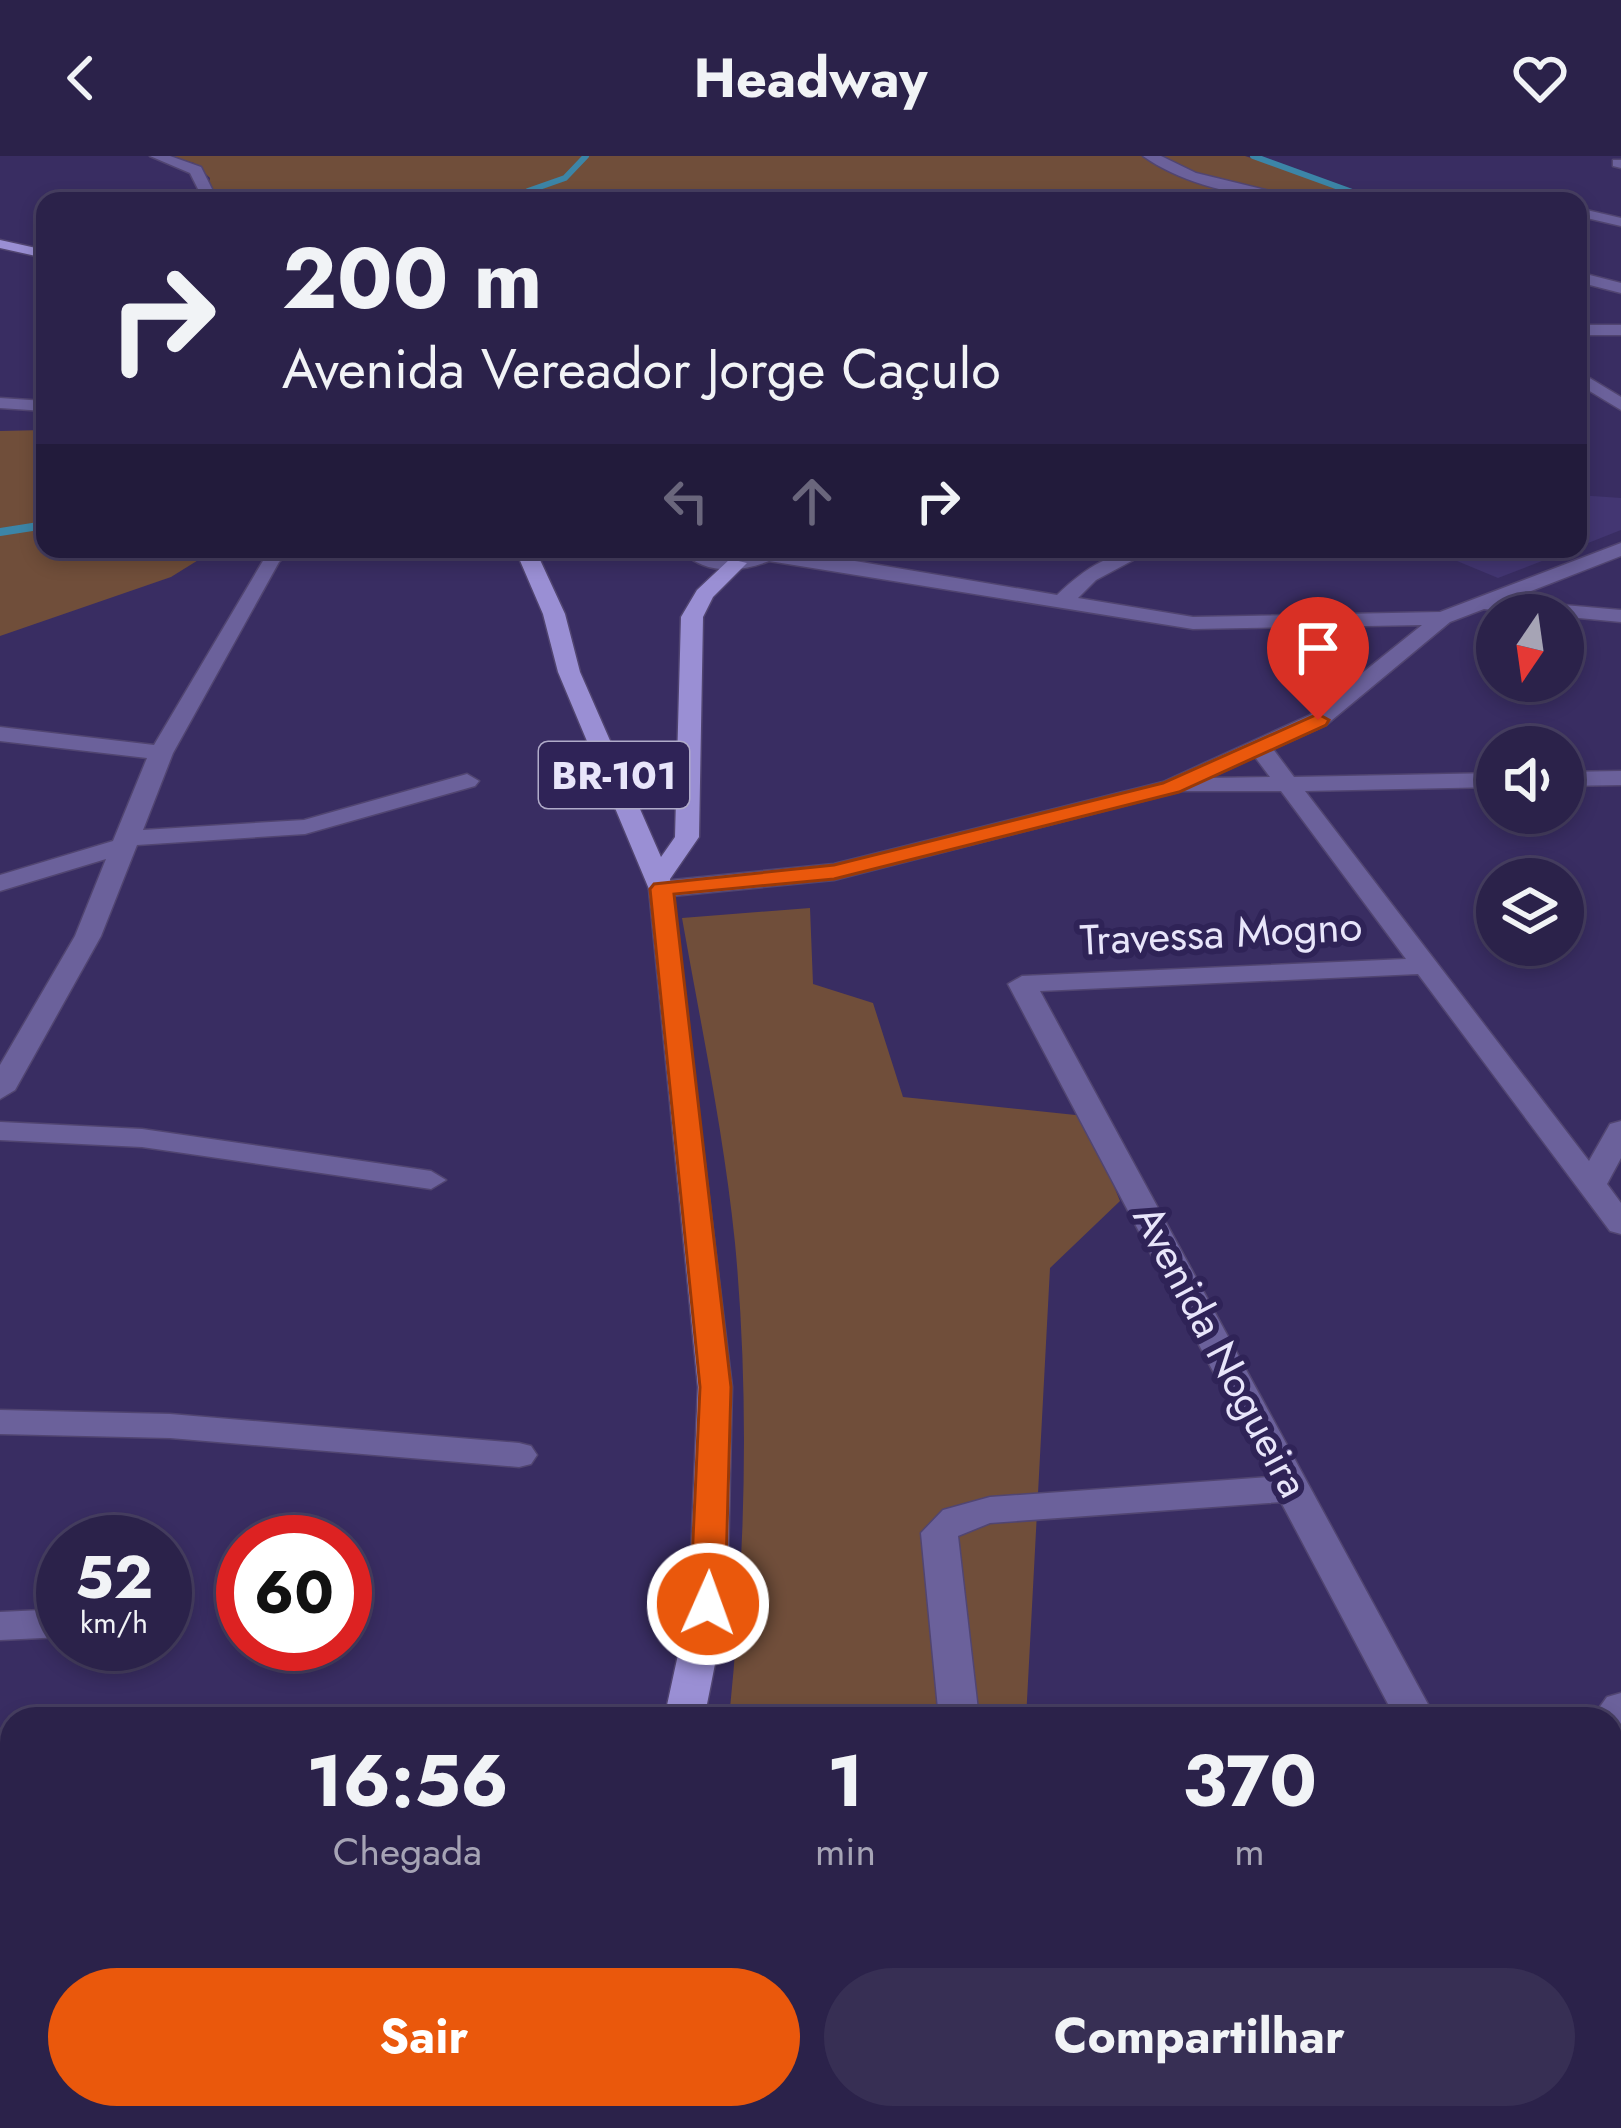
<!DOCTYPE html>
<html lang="pt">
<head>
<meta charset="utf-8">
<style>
	:root { --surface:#2b224a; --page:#372f54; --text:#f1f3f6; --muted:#a6a4b5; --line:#473f62; --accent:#ea580c }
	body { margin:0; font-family:Jost,sans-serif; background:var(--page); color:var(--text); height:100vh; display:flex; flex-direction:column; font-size:45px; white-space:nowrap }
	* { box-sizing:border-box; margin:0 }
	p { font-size:39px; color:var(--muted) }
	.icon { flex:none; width:66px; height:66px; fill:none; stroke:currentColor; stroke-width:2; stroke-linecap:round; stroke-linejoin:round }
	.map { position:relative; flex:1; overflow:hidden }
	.side { position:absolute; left:0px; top:1551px; width:1623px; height:423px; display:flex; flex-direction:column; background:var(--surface); border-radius:36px 36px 0 0; box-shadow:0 6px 18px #0003,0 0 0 3px var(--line) }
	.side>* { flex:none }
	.top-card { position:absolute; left:36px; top:36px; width:1551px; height:366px; border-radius:24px; box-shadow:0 6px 18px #0003,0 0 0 3px var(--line); background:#2b224a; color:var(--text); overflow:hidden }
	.needle { width:78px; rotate:193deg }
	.fabs { position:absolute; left:1476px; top:438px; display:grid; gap:24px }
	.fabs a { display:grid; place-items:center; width:108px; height:108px; border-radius:50%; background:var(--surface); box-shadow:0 6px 18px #0003,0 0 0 3px var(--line); font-size:60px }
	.speed { position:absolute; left:36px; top:1359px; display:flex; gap:24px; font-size:60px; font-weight:700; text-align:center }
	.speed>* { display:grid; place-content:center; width:156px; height:156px; border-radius:50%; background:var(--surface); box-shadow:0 6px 18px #0003,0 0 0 3px var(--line); line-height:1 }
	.speed small { font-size:30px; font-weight:400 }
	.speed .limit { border:18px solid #d22; background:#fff; color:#111 }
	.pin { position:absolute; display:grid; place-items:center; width:102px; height:102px; color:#fff; margin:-123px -51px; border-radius:50% 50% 50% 0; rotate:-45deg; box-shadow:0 0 12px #0007 }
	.pin .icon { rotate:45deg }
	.me { position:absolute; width:132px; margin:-66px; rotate:2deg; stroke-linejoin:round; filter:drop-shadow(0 0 9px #0008) }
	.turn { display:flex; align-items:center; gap:42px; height:252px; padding:0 48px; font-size:54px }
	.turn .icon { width:156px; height:156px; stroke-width:2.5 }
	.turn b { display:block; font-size:84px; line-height:102px }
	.lanes { display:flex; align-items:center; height:114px; padding:0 48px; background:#0003; justify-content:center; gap:60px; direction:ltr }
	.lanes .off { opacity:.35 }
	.eta { display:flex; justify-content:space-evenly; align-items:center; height:204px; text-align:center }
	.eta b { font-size:72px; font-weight:700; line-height:84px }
	.button { display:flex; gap:24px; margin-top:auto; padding:24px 48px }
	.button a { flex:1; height:138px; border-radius:72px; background:var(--accent); color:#fff; font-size:48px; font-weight:700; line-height:138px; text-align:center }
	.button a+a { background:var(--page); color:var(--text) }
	header { display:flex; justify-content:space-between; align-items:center; height:156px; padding:0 48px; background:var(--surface); font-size:54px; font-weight:700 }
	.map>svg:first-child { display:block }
	.built { fill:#433672 }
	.green { fill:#704e3a }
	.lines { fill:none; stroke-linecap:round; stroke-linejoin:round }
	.stream-far1 { stroke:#3c85a7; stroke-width:6 }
	.stream { stroke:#3c85a7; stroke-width:8 }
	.minor-casing { stroke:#514571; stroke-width:3 }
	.major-casing { stroke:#514571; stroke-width:3 }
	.minor { fill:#6b619b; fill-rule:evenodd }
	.major { fill:#9a8fd4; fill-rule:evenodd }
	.route { fill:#ea580c; stroke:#983908; stroke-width:3 }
	.labels { text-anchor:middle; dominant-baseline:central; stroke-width:12; stroke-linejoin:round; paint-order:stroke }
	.shield { fill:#2f2357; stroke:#b0abc9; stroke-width:3 }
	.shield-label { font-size:39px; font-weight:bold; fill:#e8e5fa }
	.street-label { font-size:42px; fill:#e8e5fa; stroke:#2f2357 }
</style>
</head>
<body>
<header><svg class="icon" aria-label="back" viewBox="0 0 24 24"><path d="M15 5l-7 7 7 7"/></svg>Headway<svg class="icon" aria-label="heart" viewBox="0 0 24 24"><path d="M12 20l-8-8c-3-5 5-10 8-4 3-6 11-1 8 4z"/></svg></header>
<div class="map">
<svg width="1621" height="1972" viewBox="0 0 1621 1972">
	<rect width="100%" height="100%" fill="#392d62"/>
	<g class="built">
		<polygon points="1578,339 1621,342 1621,374 1578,391"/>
		<polygon points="1428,393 1573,393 1498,422"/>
	</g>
	<g class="green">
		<polygon points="171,0 1245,0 1387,45 580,45 511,39 496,45 200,45 207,39 210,22 194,7"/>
		<polygon points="45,274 45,393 216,393 171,421 0,480 0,275"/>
		<path d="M810 752 813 828 873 847 903 941 1085 960 1120 1045 1050 1112 1026 1563H729C745 1406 750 1245 735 1087 724 978 701 870 682 762Z"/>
		<polygon points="672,1962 952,1962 950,1972 671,1972"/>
	</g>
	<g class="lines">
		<g class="stream-far1">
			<polyline points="1253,0 1377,45"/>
			<polyline points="534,45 528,35 565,22 586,0"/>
		</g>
		<polyline class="stream" points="0,376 45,369"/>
		<defs>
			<g id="minor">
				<polygon points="150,0 170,0 201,11 212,33 204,45 190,45 198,33 190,17"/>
				<path d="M1143 0H1161L1196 17 1311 45C1258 45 1186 31 1143 0Z"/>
				<polygon points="1613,4 1621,4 1621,12 1613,10"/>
				<polygon points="1578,52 1621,62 1621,70 1578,60"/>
				<polygon points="1578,116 1621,127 1621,137 1578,126"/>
				<rect x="1578" y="169" width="43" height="10"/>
				<polygon points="1578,215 1621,241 1621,254 1578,228"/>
				<polygon points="0,242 45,245 45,255 0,252"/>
				<path d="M1621 387V400L1508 444 1621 454V466L1484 453 1450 466 1326 569 1273 593 1294 621 1497 617V631L1305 635 1589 1005 1610 968 1621 965V1002L1607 1028 1621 1047V1078L1610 1075 1418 818 1040 835 1436 1563H1396L1281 1346 990 1367 958 1380 979 1563H939L921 1377 943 1354 990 1341 1269 1321 1008 828 1022 820 1406 803 1281 635H1181L834 724 662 741 649 733 662 725 834 708 1163 626 1310 559 1422 469 1193 473 769 405C739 417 703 419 680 393 699 393 713 402 732 402 751 402 765 393 784 393L1057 439C1085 412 1114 393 1154 393L1096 424 1078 442 1193 461 1440 456ZM1255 601 1270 621 1209 622Z"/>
				<polygon points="270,393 292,393 279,406 173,597 143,674 304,664 467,618 479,625 475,630 305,678 137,689 101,780 15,934 0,943 0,909 75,780 106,703 0,735 0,719 113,685 147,602 0,585 0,571 154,589"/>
				<polygon points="1621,615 1621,629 1563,630 1563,616"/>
				<polygon points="0,966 142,973 431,1015 446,1024 431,1033 142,991 0,984"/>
				<polygon points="0,1254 170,1258 519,1287 531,1290 537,1299 531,1308 519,1311 170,1282 0,1278"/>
				<polygon points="63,1453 63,1481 0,1484 0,1456"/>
				<polygon points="1621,1537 1621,1575 1611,1578 1611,1563 1591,1563 1607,1541"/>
				<polygon points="0,1717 12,1718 12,1754 0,1753"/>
				<polygon points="1611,1937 1621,1941 1621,1972 1594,1972 1590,1962 1611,1962"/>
				<polygon points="928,1962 974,1962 973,1972 927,1972"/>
			</g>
			<g id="major">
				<polygon points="0,84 45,94 45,102 0,92"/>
				<polygon points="515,393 535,393 565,458 580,516 661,701 675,681 681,461 697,434 730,403 747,407 713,441 703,461 699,681 670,723 732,1231 727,1448 704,1563 664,1563 689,1448 698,1231 649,733 558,516 543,458"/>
				<polygon points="566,1962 612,1962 610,1972 564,1972"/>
			</g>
		</defs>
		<use href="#minor" class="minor-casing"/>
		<use href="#major" class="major-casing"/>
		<use href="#minor" class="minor"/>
		<use href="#major" class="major"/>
	</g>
	<polygon class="route" points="1318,558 1329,564 1326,569 1179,636 834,723 674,738 731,1231 725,1448 720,1457 708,1461 696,1457 690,1448 700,1231 650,733 654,728 834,709 1163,627"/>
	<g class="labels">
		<rect class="shield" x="539" y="586" width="150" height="66" rx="9"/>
		<g class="shield-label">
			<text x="614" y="619">BR-101</text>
		</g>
		<g class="street-label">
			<text transform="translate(1221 777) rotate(-3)">Travessa Mogno</text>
			<text transform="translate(1221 1195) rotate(62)">Avenida Nogueira</text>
		</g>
	</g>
</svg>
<div class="fabs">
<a><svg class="needle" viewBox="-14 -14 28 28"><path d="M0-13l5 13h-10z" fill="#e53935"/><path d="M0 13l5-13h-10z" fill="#a6a4b5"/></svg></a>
<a><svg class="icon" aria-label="sound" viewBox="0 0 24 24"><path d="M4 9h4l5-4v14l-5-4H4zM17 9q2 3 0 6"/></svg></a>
<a><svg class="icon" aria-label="layers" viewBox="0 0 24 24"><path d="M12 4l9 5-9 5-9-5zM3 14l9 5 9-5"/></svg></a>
</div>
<div class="speed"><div>52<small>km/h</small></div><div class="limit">60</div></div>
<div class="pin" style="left:1318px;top:564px;background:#d93025"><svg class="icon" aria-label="arrive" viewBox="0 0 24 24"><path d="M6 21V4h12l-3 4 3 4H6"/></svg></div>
<svg class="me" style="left:708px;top:1448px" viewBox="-20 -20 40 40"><circle r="17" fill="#ea580c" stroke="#fff" stroke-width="3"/><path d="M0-11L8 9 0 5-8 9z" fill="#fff"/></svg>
<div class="top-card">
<div class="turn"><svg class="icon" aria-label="right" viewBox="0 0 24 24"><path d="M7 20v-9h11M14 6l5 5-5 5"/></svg><div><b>200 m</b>Avenida Vereador Jorge Caçulo</div></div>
<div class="lanes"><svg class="icon off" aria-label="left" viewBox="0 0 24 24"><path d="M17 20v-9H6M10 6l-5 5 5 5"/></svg><svg class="icon off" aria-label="ahead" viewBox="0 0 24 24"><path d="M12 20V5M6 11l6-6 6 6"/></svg><svg class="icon" aria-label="right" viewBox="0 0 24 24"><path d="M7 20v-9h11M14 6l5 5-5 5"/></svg></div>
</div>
<section class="side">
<div class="eta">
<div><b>16:56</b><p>Chegada</p></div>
<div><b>1</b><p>min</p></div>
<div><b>370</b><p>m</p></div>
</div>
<div class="button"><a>Sair</a><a>Compartilhar</a></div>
</section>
</div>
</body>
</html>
